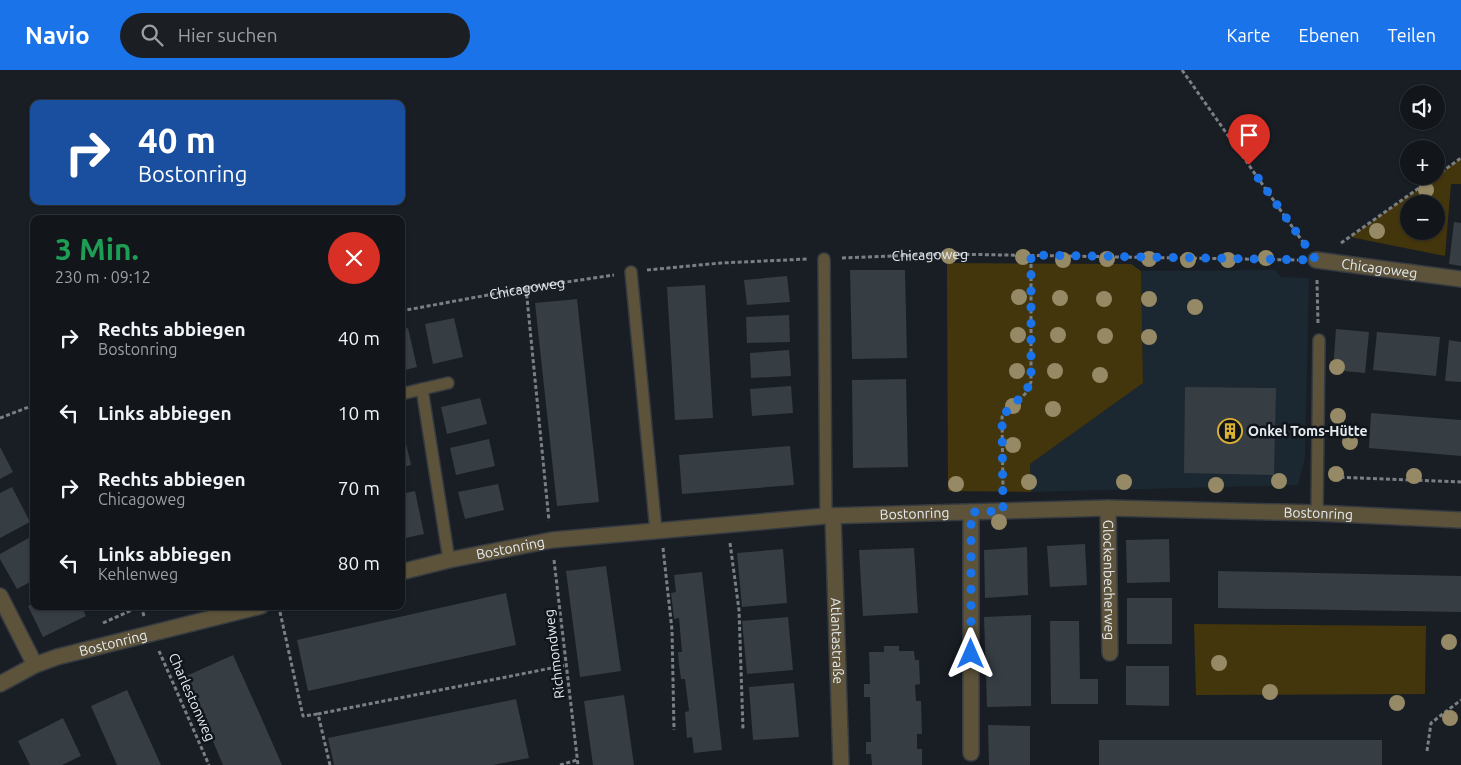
<!DOCTYPE html>
<html lang="de">
<head>
<meta charset="utf-8">
<style>
	:root { --surface:#12161b; --page:#1b1f24; --text:#f1f3f6; --muted:#9c9fa3; --line:#31353a; --accent:#1a73e8 }
	body { margin:0; font-family:Ubuntu,sans-serif; background:var(--page); color:var(--text); height:100vh; display:flex; flex-direction:column; font-size:19px; white-space:nowrap }
	* { box-sizing:border-box; margin:0 }
	p { font-size:16px; color:var(--muted) }
	.icon { flex:none; width:28px; height:28px; fill:none; stroke:currentColor; stroke-width:2; stroke-linecap:round; stroke-linejoin:round }
	.map { position:relative; flex:1; overflow:hidden }
	.drawer { position:absolute; left:30px; top:145px; width:375px; height:395px; display:flex; flex-direction:column; background:var(--surface); border-radius:10px; box-shadow:0 1px 4px #0004,0 0 0 1px var(--line) }
	.drawer>* { flex:none }
	.top-card { position:absolute; left:30px; top:30px; width:375px; height:105px; border-radius:10px; box-shadow:0 1px 4px #0004,0 0 0 1px var(--line); background:#1a4fa0; color:#fff; overflow:hidden }
	.fabs { position:absolute; left:1400px; top:15px; display:grid; gap:10px }
	.fabs a { display:grid; place-items:center; width:45px; height:45px; border-radius:50%; background:var(--surface); box-shadow:0 1px 4px #0004,0 0 0 1px var(--line); font-size:25px }
	.pin { position:absolute; display:grid; place-items:center; width:42px; height:42px; color:#fff; margin:-51px -21px; border-radius:50% 50% 50% 0; rotate:-45deg; box-shadow:0 0 5px #0007 }
	.pin .icon { rotate:45deg }
	.me { position:absolute; width:55px; margin:-28px; rotate:0deg; stroke-linejoin:round; filter:drop-shadow(0 0 4px #0008) }
	.turn { display:flex; align-items:center; gap:18px; height:105px; padding:0 25px; font-size:22px }
	.turn .icon { width:65px; height:65px; stroke-width:2.5 }
	.turn b { display:block; font-size:35px; line-height:42px }
	.round { display:grid; place-items:center; flex:none; width:52px; height:52px; border-radius:26px; background:var(--page) }
	.head { display:flex; align-items:center; justify-content:space-between; height:85px; padding:0 25px }
	h1 { font-size:30px; font-weight:700; line-height:38px; color:#1e9e55 }
	ul { padding:0; list-style:none }
	li { display:flex; align-items:center; gap:15px; height:75px; padding:0 25px }
	li div { flex:1 }
	li b { display:block; font-size:19px }
	li em { font-style:normal }
	header { display:flex; align-items:center; gap:30px; box-sizing:border-box; height:70px; padding:0 25px; background:var(--accent); color:#fff }
	header strong { font-size:24px }
	nav { display:flex; gap:28px; margin-inline-start:auto; font-size:18px }
	.search { width:350px; height:45px; background:var(--page); display:flex; align-items:center; gap:12px; box-sizing:border-box; padding:0 18px; border-radius:28px; color:var(--muted); font-size:19px }
	.map>svg:first-child { display:block }
	.built { fill:#1b2731 }
	.green { fill:#44360c; fill-rule:evenodd }
	.building { fill:#363d43 }
	.lines { fill:none; stroke-linecap:round; stroke-linejoin:round }
	.lane-casing { stroke:#353b40; stroke-width:14 }
	.street-casing { stroke:#353b40; stroke-width:18 }
	.path { stroke:#797f84; stroke-width:3; stroke-dasharray:4 2.5; stroke-linecap:butt }
	.lane { stroke:#5d533b; stroke-width:11 }
	.street { stroke:#5d533b; stroke-width:15 }
	.tree { fill:#968965 }
	.route { stroke:#1a73e8; stroke-width:9; stroke-dasharray:0 16.2 }
	.labels { text-anchor:middle; dominant-baseline:central; stroke-width:5; stroke-linejoin:round; paint-order:stroke }
	.street-label { font-size:14px; fill:#e6ebef; stroke:#0f151a }
	.poi-label { font-size:14px; font-weight:bold; fill:#e6ebef; stroke:#0f151a; text-anchor:start }
</style>
</head>
<body>
<header>
<strong>Navio</strong>
<div class="search"><svg class="icon" aria-label="search" viewBox="0 0 24 24"><circle cx="10" cy="10" r="6"/><path d="M15 15l6 6"/></svg>Hier suchen</div>
<nav><a>Karte</a><a>Ebenen</a><a>Teilen</a></nav>
</header>
<div class="map">
<svg width="1461" height="695" viewBox="0 0 1461 695">
	<rect width="100%" height="100%" fill="#181e24"/>
	<polygon class="built" points="1275,200 1281,207 1309,208 1305,387 1298,415 1031,422 1030,394 1143,313 1141,201"/>
	<g class="green">
		<path d="M1461 88V114H1451L1445 186 1350 167ZM1409 134H1436V161H1409Z"/>
		<polygon points="947,193 1131,194 1141,201 1143,313 1030,394 1031,422 948,421"/>
		<polygon points="1194,554 1426,556 1425,624 1196,625"/>
	</g>
	<g class="building">
		<polygon points="1454,152 1461,153 1461,196 1449,194"/>
		<polygon points="850,200 905,200 907,288 852,289"/>
		<polygon points="787,206 790,232 747,235 744,210"/>
		<polygon points="705,215 713,348 675,350 667,217"/>
		<polygon points="577,229 599,432 557,436 535,233"/>
		<polygon points="789,245 790,272 747,273 746,247"/>
		<polygon points="454,248 463,287 433,294 425,254"/>
		<polygon points="408,258 417,297 401,301 401,260"/>
		<polygon points="1336,259 1369,262 1365,303 1333,300"/>
		<polygon points="1377,262 1440,267 1436,306 1373,300"/>
		<polygon points="1449,270 1461,272 1461,312 1445,311"/>
		<polygon points="789,280 791,306 751,308 750,283"/>
		<polygon points="906,309 908,397 853,398 852,310"/>
		<polygon points="791,316 793,343 752,346 750,319"/>
		<polygon points="1185,317 1276,318 1274,405 1184,403"/>
		<polygon points="480,328 487,354 447,364 441,337"/>
		<polygon points="1371,343 1461,350 1461,386 1369,378"/>
		<polygon points="401,352 411,395 401,398"/>
		<polygon points="489,369 495,396 456,405 450,378"/>
		<polygon points="790,376 794,415 682,424 679,385"/>
		<polygon points="0,377 13,402 0,409"/>
		<polygon points="498,414 504,440 465,449 458,422"/>
		<polygon points="12,417 30,452 0,468 0,423"/>
		<polygon points="415,421 424,464 401,469 401,424"/>
		<polygon points="34,465 34,510 17,519 0,489 0,484"/>
		<polygon points="1169,469 1170,512 1127,513 1126,470"/>
		<polygon points="1085,474 1087,515 1050,517 1047,476"/>
		<polygon points="1027,477 1028,525 985,528 984,480"/>
		<polygon points="914,478 918,543 863,546 859,480"/>
		<polygon points="783,479 787,533 742,537 737,483"/>
		<polygon points="606,496 621,601 580,607 566,501"/>
		<polygon points="1218,501 1461,506 1461,542 1218,538"/>
		<polygon points="702,502 722,680 694,683 692,667 687,668 685,642 689,641 685,609 681,609 679,595 678,582 682,582 679,548 674,549 671,523 676,522 674,505"/>
		<polygon points="506,523 516,575 308,621 297,570"/>
		<rect x="1127" y="528" width="45" height="46"/>
		<polygon points="34,533 34,536 81,536 86,546 43,567 28,536"/>
		<polygon points="1031,545 1031,636 987,637 984,547"/>
		<polygon points="788,547 793,600 747,604 742,551"/>
		<polygon points="1050,551 1079,551 1080,609 1098,609 1098,634 1051,634"/>
		<polygon points="884,576 899,576 899,581 914,581 915,590 919,590 920,614 915,615 916,631 921,631 922,664 917,664 917,679 922,679 922,695 872,695 871,684 866,684 866,672 871,672 870,627 864,627 864,614 870,614 869,582 884,582"/>
		<polygon points="233,585 261,647 282,695 223,695 212,669 184,607"/>
		<polygon points="1126,596 1169,596 1169,636 1126,635"/>
		<polygon points="794,613 799,667 753,670 749,617"/>
		<polygon points="127,620 161,695 117,695 91,636"/>
		<polygon points="624,625 634,695 593,695 584,631"/>
		<polygon points="516,629 529,688 493,695 334,695 328,668"/>
		<polygon points="63,648 81,686 62,695 30,695 18,671"/>
		<polygon points="988,655 1030,656 1030,695 989,695"/>
		<rect x="1099" y="670" width="283" height="25"/>
	</g>
	<g class="lines">
		<defs>
			<g id="lane">
				<polyline points="824,189 826,446"/>
				<polyline points="631,202 656,461"/>
				<polyline points="422,319 449,490"/>
				<polyline points="401,324 448,313"/>
				<polyline points="1317,443 1319,270"/>
			</g>
			<g id="street">
				<path id="s3" d="M1316 190 1461 209"/>
				<path id="s4" d="M1108 438 1110 583"/>
				<path id="s5" d="M833 446 841 695"/>
				<path id="s6" d="M401 502 449 490 552 470 826 446 1108 438 1317 443 1461 450"/>
				<polyline points="0,526 35,595"/>
				<path id="s7" d="M0 614 35 595 57 587 261 536"/>
				<polyline points="971,683 971,442"/>
			</g>
		</defs>
		<use href="#lane" class="lane-casing"/>
		<use href="#street" class="street-casing"/>
		<g class="path">
			<polyline points="1182,0 1305,175"/>
			<polyline points="1436,106 1461,88"/>
			<polyline points="1341,173 1436,106"/>
			<path id="s1" d="M842 188 946 184 1298 190"/>
			<polyline points="647,200 721,193 808,189"/>
			<polyline points="1317,210 1318,254"/>
			<polyline points="526,218 549,451"/>
			<path id="s2" d="M401 241 526 218 614 205"/>
			<polyline points="0,348 34,335"/>
			<polyline points="1334,407 1461,412"/>
			<polyline points="1003,421 1002,347 1025,324 1031,312 1031,185"/>
			<polyline points="730,473 739,540 743,659"/>
			<polyline points="663,478 672,560 674,660"/>
			<polyline points="554,490 578,695"/>
			<polyline points="141,536 144,546"/>
			<polyline points="280,542 303,646 318,644"/>
			<polyline points="103,553 141,536"/>
			<polyline points="159,581 209,695"/>
			<polyline points="1427,681 1431,653 1461,630"/>
			<polyline points="330,695 318,644 567,595"/>
			<polyline points="560,695 577,690"/>
		</g>
		<use href="#lane" class="lane"/>
		<use href="#street" class="street"/>
	</g>
	<g class="tree">
		<circle cx="1426" cy="120" r="8"/>
		<circle cx="1377" cy="161" r="8"/>
		<circle cx="949" cy="186" r="8"/>
		<circle cx="1023" cy="187" r="8"/>
		<circle cx="1266" cy="188" r="8"/>
		<circle cx="1107" cy="189" r="8"/>
		<circle cx="1149" cy="189" r="8"/>
		<circle cx="1063" cy="190" r="8"/>
		<circle cx="1188" cy="190" r="8"/>
		<circle cx="1228" cy="190" r="8"/>
		<circle cx="1019" cy="227" r="8"/>
		<circle cx="1060" cy="228" r="8"/>
		<circle cx="1104" cy="229" r="8"/>
		<circle cx="1149" cy="229" r="8"/>
		<circle cx="1195" cy="237" r="8"/>
		<circle cx="1018" cy="265" r="8"/>
		<circle cx="1058" cy="265" r="8"/>
		<circle cx="1105" cy="266" r="8"/>
		<circle cx="1149" cy="267" r="8"/>
		<circle cx="1337" cy="297" r="8"/>
		<circle cx="1017" cy="301" r="8"/>
		<circle cx="1055" cy="301" r="8"/>
		<circle cx="1100" cy="305" r="8"/>
		<circle cx="1013" cy="336" r="8"/>
		<circle cx="1053" cy="339" r="8"/>
		<circle cx="1338" cy="346" r="8"/>
		<circle cx="1350" cy="372" r="8"/>
		<circle cx="1013" cy="375" r="8"/>
		<circle cx="1336" cy="404" r="8"/>
		<circle cx="1414" cy="406" r="8"/>
		<circle cx="1279" cy="411" r="8"/>
		<circle cx="1029" cy="412" r="8"/>
		<circle cx="1124" cy="412" r="8"/>
		<circle cx="956" cy="414" r="8"/>
		<circle cx="1216" cy="415" r="8"/>
		<circle cx="999" cy="452" r="8"/>
		<circle cx="1449" cy="572" r="8"/>
		<circle cx="1219" cy="593" r="8"/>
		<circle cx="1270" cy="622" r="8"/>
		<circle cx="1397" cy="633" r="8"/>
		<circle cx="1450" cy="648" r="8"/>
	</g>
	<g class="lines">
		<polyline class="route" points="971,584 971,442 1003,441 1002,346 1024,324 1031,312 1031,185 1316,190 1249,95"/>
	</g>
	<defs>
		<symbol id="building-ring" viewBox="-11 -11 22 22"><circle r="9.5" fill="#0f151a" stroke="#dcb233" stroke-width="1.5"/><path d="M-4-6H4V6H1V3H-1V6H-4ZM-2.5-4.3h1.7v1.8h-1.7ZM.8-4.3h1.7v1.8H.8ZM-2.5-1h1.7V.8h-1.7ZM.8-1h1.7V.8H.8Z" fill="#dcb233"/></symbol>
	</defs>
	<g fill-rule="evenodd">
		<use href="#building-ring" x="1216" y="347" width="28" height="28"/>
	</g>
	<g class="labels">
		<g class="street-label">
			<text stroke="none"><textPath href="#s1" startOffset="88">Chicagoweg</textPath></text>
			<text stroke="none"><textPath href="#s3" startOffset="64">Chicagoweg</textPath></text>
			<text stroke="none"><textPath href="#s2" startOffset="128">Chicagoweg</textPath></text>
			<text stroke="none"><textPath href="#s6" startOffset="518">Bostonring</textPath></text>
			<text stroke="none"><textPath href="#s6" startOffset="922">Bostonring</textPath></text>
			<text stroke="none"><textPath href="#s6" startOffset="112">Bostonring</textPath></text>
			<text stroke="none"><textPath href="#s4" startOffset="72">Glockenbecherweg</textPath></text>
			<text stroke="none"><textPath href="#s5" startOffset="125">Atlantastraße</textPath></text>
			<text stroke="none"><textPath href="#s7" startOffset="121">Bostonring</textPath></text>
			<text transform="translate(554 584) rotate(-97)">Richmondweg</text>
			<text transform="translate(192 627) rotate(66)">Charlestonweg</text>
		</g>
		<g class="poi-label">
			<text x="1248" y="361">Onkel Toms-Hütte</text>
		</g>
	</g>
</svg>
<div class="fabs">
<a><svg class="icon" aria-label="sound" viewBox="0 0 24 24"><path d="M4 9h4l5-4v14l-5-4H4zM17 9q2 3 0 6"/></svg></a>
<a>+</a>
<a>−</a>
</div>
<div class="pin" style="left:1249px;top:95px;background:#d93025"><svg class="icon" aria-label="arrive" viewBox="0 0 24 24"><path d="M6 21V4h12l-3 4 3 4H6"/></svg></div>
<svg class="me" style="left:971px;top:584px" viewBox="-20 -20 40 40"><path d="M0-17L14 15 0 8-14 15z" fill="#1a73e8" stroke="#fff" stroke-width="4"/></svg>
<div class="top-card">
<div class="turn"><svg class="icon" aria-label="right" viewBox="0 0 24 24"><path d="M7 20v-9h11M14 6l5 5-5 5"/></svg><div><b>40 m</b>Bostonring</div></div>
</div>
<section class="drawer">
<div class="head"><div><h1>3 Min.</h1><p>230 m · 09:12</p></div><a class="round" style="background:#d93025;color:#fff"><svg class="icon" aria-label="close" viewBox="0 0 24 24"><path d="M6 6l12 12M18 6L6 18"/></svg></a></div>
<ul>
<li><svg class="icon" aria-label="right" viewBox="0 0 24 24"><path d="M7 20v-9h11M14 6l5 5-5 5"/></svg><div><b>Rechts abbiegen</b><p>Bostonring</p></div><em>40 m</em></li>
<li><svg class="icon" aria-label="left" viewBox="0 0 24 24"><path d="M17 20v-9H6M10 6l-5 5 5 5"/></svg><div><b>Links abbiegen</b></div><em>10 m</em></li>
<li><svg class="icon" aria-label="right" viewBox="0 0 24 24"><path d="M7 20v-9h11M14 6l5 5-5 5"/></svg><div><b>Rechts abbiegen</b><p>Chicagoweg</p></div><em>70 m</em></li>
<li><svg class="icon" aria-label="left" viewBox="0 0 24 24"><path d="M17 20v-9H6M10 6l-5 5 5 5"/></svg><div><b>Links abbiegen</b><p>Kehlenweg</p></div><em>80 m</em></li>
</ul>
</section>
</div>
</body>
</html>
